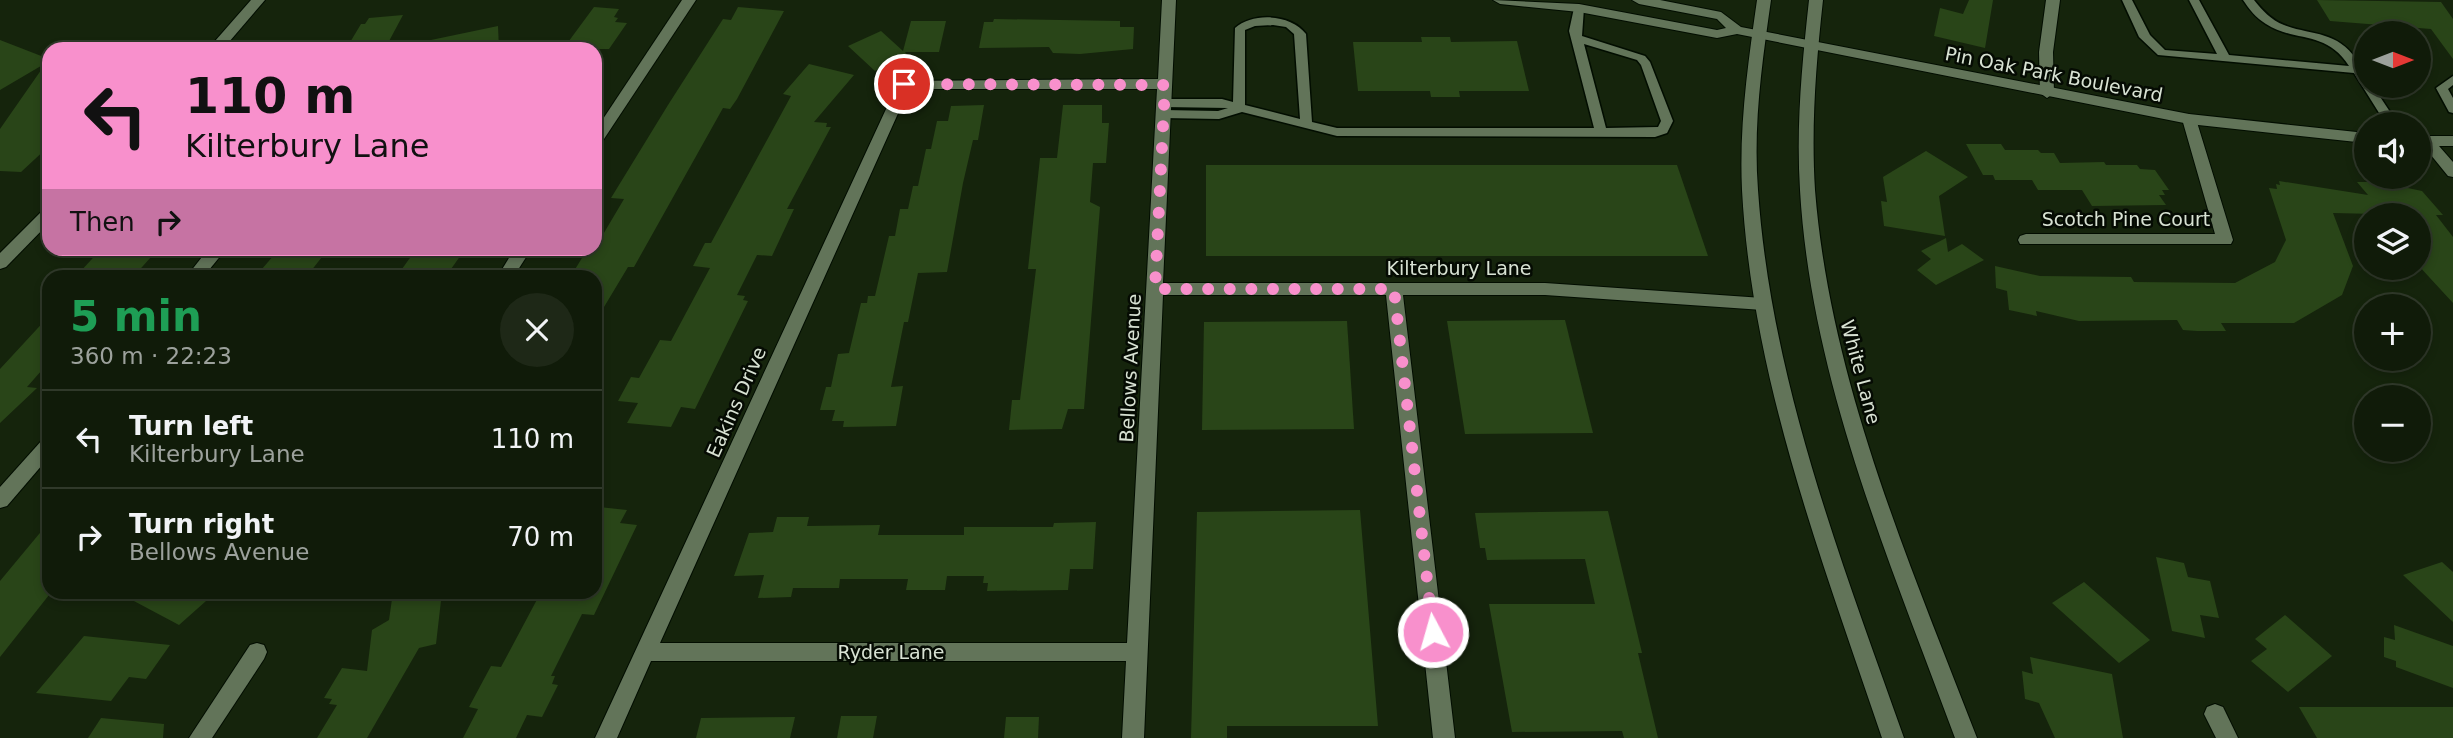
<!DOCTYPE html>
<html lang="en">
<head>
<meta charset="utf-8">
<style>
	:root { --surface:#101b09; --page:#1e2817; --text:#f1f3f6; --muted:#9ca19c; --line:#30392a }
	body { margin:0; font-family:"DejaVu Sans",sans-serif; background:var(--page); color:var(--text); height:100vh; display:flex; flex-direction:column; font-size:26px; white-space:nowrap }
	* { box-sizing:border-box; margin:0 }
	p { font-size:23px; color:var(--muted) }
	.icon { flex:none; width:38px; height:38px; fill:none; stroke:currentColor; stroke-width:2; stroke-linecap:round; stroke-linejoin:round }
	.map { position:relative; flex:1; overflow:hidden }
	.details { position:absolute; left:42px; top:270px; width:560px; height:329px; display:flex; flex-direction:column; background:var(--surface); border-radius:21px; box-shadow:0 4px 10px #0003,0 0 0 2px var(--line) }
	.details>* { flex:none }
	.top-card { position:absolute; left:42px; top:42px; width:560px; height:214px; border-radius:21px; box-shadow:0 4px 10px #0003,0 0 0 2px var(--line); background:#f890cc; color:#111; overflow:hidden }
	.needle { width:46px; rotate:90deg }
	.controls { position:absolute; left:2354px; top:21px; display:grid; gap:14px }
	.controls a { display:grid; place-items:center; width:77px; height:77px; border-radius:50%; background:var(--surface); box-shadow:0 4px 10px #0003,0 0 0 2px var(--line); font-size:35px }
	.pin { position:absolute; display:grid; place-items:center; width:60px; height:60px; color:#fff; margin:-30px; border:4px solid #fff; border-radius:50%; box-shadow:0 2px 7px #0007 }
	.me { position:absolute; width:77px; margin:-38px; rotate:354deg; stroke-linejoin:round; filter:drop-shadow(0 0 5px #0008) }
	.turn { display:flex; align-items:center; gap:24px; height:147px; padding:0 28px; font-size:32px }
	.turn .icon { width:91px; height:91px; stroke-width:2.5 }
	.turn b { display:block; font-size:49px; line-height:60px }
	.then { display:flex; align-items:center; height:66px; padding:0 28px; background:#0003; gap:14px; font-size:26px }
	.round { display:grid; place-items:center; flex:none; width:74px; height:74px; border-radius:37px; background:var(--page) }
	.headline { display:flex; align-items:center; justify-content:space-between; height:119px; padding:0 28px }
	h1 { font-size:42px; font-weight:700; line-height:52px; color:#1e9e55 }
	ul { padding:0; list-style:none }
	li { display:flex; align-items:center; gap:21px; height:98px; padding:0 28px; border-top:2px solid var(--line) }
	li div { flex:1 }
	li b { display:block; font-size:26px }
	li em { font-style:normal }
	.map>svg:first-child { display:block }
	.building { fill:#294518 }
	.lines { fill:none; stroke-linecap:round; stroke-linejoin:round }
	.service-casing { stroke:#020d00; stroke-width:3 }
	.minor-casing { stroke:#020d00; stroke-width:2 }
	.tertiary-casing { stroke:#020d00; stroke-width:2 }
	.secondary-casing { stroke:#020d00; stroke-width:2 }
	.service { fill:#627459; fill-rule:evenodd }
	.minor { fill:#627459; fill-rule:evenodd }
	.tertiary { fill:#627459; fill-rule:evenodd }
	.secondary { fill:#627459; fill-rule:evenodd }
	.route { stroke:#f890cc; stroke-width:12; stroke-dasharray:0 21.6 }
	.labels { text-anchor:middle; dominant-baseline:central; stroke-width:5; stroke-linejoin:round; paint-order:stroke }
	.street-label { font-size:19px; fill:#d8e2d3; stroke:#050b03 }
</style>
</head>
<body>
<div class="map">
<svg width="2453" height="738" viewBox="0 0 2453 738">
	<rect width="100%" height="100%" fill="#15240c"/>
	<g class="building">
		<polygon points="1969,0 1993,0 1985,48 1934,36 1940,8 1963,14"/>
		<polygon points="2317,0 2441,2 2453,19 2453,59 2431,29 2330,21"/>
		<polygon points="594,7 619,9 614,17 618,18 615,22 627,23 609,49 563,49"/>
		<polygon points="738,7 784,11 737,99 730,109 723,108 634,267 628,267 595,322 595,276 571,276 588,248 595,248 624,199 611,198 668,105 723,19 731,20"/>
		<polygon points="403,15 388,43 349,44 361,24 365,24 369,18"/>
		<polygon points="994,19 1120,21 1120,27 1134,27 1133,49 1080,54 1053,53 1049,47 979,48 984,22 993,22"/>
		<polygon points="911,21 946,21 939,52 905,52 908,56 875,71 848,46 881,31 903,51"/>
		<polygon points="498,26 499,49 432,49 431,40"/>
		<polygon points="1421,37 1450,37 1451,42 1517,41 1529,91 1459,91 1460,97 1431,97 1430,91 1358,91 1353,42 1422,42"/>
		<polygon points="0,40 49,59 49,146 21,172 0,171 0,129 46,63 0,90"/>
		<polygon points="809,64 854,75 814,122 827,123 826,127 831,127 787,209 794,209 772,256 757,255 737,295 745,296 743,300 748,301 695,409 681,407 671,427 627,423 638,403 618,401 631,377 639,378 660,340 671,341 710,268 693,266 705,243 711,243 791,96 783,94"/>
		<polygon points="984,105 978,140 973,140 963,183 947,272 918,273 908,322 904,322 891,387 903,386 896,426 843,427 844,421 832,421 835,410 820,410 826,387 831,387 838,354 849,353 861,303 867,303 868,296 875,296 889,236 895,236 900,209 908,209 913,186 918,186 926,149 931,149 937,121 948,121 951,106"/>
		<polygon points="1063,105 1102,105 1102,123 1109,123 1106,163 1093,163 1090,202 1100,207 1084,409 1068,409 1062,429 1009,430 1012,400 1020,400 1036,269 1028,269 1040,158 1057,158"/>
		<polygon points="1966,144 2001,144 2005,150 2038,150 2041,153 2054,153 2060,163 2104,162 2106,165 2137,165 2140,169 2155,170 2169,190 2162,190 2165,195 2159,195 2166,205 2092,206 2082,190 2038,190 2032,180 1995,180 1993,175 1983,175"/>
		<polygon points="1926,151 1968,177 1939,196 1945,236 1884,226 1881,201 1887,202 1883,177"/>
		<polygon points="1206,165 1677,165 1708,256 1206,256"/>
		<polygon points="2279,181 2368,195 2357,182 2399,182 2403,187 2422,191 2443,215 2436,215 2453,237 2453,303 2418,265 2418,215 2333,213 2353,266 2342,295 2294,323 2221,323 2226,331 2197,331 2183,330 2177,320 2079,321 2036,311 2037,316 2009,310 2007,291 1996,288 1995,266 2040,276 2131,277 2134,282 2235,283 2275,262 2286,240 2269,188 2277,189 2276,184 2280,185"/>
		<polygon points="1946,238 1948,252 1962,244 1984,260 1936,285 1917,270 1931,259 1921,251"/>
		<polygon points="102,248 159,248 134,276 80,272"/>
		<polygon points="280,248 329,248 307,276 256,276"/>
		<polygon points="417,248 466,248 451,269 446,268 440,276 397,276"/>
		<polygon points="49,316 49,362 27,387 37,388 0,423 0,369"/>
		<polygon points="1565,320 1593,433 1465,434 1447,321"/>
		<polygon points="1347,321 1354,429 1202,430 1204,322"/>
		<polygon points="599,507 627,510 620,523 637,525 594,615 582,614 551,676 555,676 552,684 558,685 542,717 527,715 516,738 463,738 478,709 469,707 491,666 501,667 541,592 595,592 595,515"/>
		<polygon points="1360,510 1378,726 1227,726 1227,738 1191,738 1197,512"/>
		<polygon points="1608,511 1642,653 1638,653 1658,738 1624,738 1622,731 1512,732 1489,604 1595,604 1585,559 1487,560 1485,548 1480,548 1475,513"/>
		<polygon points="777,517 809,517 807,526 880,525 878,535 964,535 964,527 1053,527 1054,523 1096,522 1093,569 1070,569 1068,590 987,591 988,583 983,583 984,576 947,576 945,590 906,590 908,579 840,579 839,588 793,588 791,597 758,598 764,575 734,576 749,533 773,532"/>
		<polygon points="49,522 49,595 0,657 0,581"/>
		<polygon points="2156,557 2184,563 2188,577 2210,581 2219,618 2200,615 2205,638 2172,631"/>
		<polygon points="2442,562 2453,572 2453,622 2403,575"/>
		<polygon points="2084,582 2150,640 2119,663 2052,603"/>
		<polygon points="117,592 190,592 206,601 179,625"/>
		<polygon points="393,592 442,592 436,644 419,648 367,738 317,738 337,705 329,704 332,699 324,698 342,668 367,671 372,630 389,620"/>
		<polygon points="2285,615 2332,656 2288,692 2251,661 2267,649 2255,639"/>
		<polygon points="2394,625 2453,646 2453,688 2396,667 2396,661 2384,657 2384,637 2395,640"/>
		<polygon points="84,636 170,645 146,679 129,677 111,701 36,693"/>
		<polygon points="2030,657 2112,674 2123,738 2055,738 2039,703 2025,699 2022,671 2033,674"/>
		<polygon points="2299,707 2453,707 2453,738 2317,738"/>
		<polygon points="841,716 877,716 873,738 837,738"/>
		<polygon points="795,717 790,738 696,738 701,718"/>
		<polygon points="1006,717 1039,717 1038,738 1004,738"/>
		<polygon points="101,718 164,724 163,738 88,738"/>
	</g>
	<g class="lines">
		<defs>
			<g id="service">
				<path d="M2122 0H2132L2150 35 2165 50 2217 54 2189 0H2199L2229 55 2349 66C2326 30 2296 43 2266 24 2256 18 2249 9 2243 0H2254C2262 10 2271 20 2284 25 2313 36 2336 30 2357 60 2363 69 2366 75 2366 86H2373L2398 124H2386L2354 73 2158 55 2139 37Z"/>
				<path d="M1579 5 1584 8 1582 36 1645 56 1650 62 1673 121 1667 133 1655 137 1337 136 1242 112 1219 119 1163 118 1157 114 1163 110 1218 111 1228 108 1164 107 1158 103 1164 99H1222L1233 102 1235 28C1253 12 1291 14 1306 34L1312 122 1337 128H1594L1569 31 1574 8ZM1273 25 1286 27 1294 34 1300 119 1245 105V30L1255 26ZM1584 44 1637 60 1641 65 1661 121 1658 127 1606 128Z"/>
				<polygon points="2453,76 2453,85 2448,89 2453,98 2453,113 2449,112 2436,88"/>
			</g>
			<g id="minor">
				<polygon points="682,0 696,0 600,145 595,147 595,131"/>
				<path d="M1162 0H1176L1163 283H1545L1763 298 1771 304 1763 310 1545 295H1403L1455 738H1433L1386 295H1163L1144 738H1122L1126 661H651L617 738H595L899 81 1158 79ZM909 89H1157L1127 643H660Z"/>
				<polygon points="2046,0 2060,0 2053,52 2054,93 2047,98 2040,93 2039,52"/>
				<polygon points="2189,114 2196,119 2233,240 2231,244 2020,244 2018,240 2020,236 2026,234 2215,234 2182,119"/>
				<polygon points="2427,136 2432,138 2453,162 2453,177 2448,176 2422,144 2420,141 2422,138"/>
				<polygon points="209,248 227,248 204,276 187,276"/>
				<polygon points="515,248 532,248 514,276 498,276"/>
				<polygon points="49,437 49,457 7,506 0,508 0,487 43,439"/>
				<polygon points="257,643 264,645 267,652 264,659 212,738 189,738 250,645"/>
				<polygon points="2215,704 2223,707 2238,738 2216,738 2204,714 2207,707"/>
			</g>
			<g id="tertiary">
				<polygon points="251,0 265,0 223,49 208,49"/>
				<polygon points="1493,0 1579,4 1717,30 1726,28 1717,19 1639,4 1632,0 1660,0 1721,12 1741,27 2189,114 2366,133 2366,143 2189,124 1737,34 1717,38 1579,12 1500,4"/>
				<rect x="2418" y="136" width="35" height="10"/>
				<polygon points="49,209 49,223 6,267 0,269 0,253 43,210"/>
			</g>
			<g id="secondary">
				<path d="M1757 0H1771C1762 63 1753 126 1758 190 1771 380 1841 560 1904 738H1882C1822 560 1752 379 1742 190 1739 126 1748 63 1757 0Z"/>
				<path d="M1809 0H1823C1816 64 1811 126 1815 190 1830 380 1909 562 1977 738H1955C1890 562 1811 380 1800 190 1796 126 1802 64 1809 0Z"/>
			</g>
		</defs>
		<use href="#service" class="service-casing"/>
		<use href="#minor" class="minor-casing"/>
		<use href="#tertiary" class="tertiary-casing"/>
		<use href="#secondary" class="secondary-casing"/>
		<use href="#service" class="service"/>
		<use href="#minor" class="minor"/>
		<use href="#tertiary" class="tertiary"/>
		<use href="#secondary" class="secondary"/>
	</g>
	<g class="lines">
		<polyline class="route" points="904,84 1165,85 1155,289 1394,289 1433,632"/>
	</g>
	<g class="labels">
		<g class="street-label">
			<text transform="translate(2054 74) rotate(11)">Pin Oak Park Boulevard</text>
			<text x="2126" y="219">Scotch Pine Court</text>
			<text x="1459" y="268">Kilterbury Lane</text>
			<text transform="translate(1130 368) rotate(-87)">Bellows Avenue</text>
			<text transform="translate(1861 372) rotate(75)">White Lane</text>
			<text transform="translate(736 402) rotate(-66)">Eakins Drive</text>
			<text x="891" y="652">Ryder Lane</text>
		</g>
	</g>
</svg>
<div class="controls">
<a><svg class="needle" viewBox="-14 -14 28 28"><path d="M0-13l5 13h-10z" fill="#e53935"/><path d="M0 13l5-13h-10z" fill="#9ca19c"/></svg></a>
<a><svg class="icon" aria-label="sound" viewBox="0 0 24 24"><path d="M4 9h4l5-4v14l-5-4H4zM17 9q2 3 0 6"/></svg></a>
<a><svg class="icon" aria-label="layers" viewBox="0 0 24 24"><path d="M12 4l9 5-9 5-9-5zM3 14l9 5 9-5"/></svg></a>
<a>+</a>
<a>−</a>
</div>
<div class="pin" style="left:904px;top:84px;background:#d93025"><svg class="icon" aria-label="arrive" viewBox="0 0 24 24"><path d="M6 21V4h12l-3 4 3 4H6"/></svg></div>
<svg class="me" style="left:1433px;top:632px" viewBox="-20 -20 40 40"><circle r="17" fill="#f890cc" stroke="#fff" stroke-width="3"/><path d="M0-11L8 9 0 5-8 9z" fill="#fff"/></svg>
<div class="top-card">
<div class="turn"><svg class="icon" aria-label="left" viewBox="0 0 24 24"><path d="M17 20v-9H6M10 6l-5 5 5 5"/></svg><div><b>110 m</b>Kilterbury Lane</div></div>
<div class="then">Then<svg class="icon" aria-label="right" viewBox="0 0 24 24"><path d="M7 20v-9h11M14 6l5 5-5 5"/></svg></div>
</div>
<section class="details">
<div class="headline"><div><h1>5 min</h1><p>360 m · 22:23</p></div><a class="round"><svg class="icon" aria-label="close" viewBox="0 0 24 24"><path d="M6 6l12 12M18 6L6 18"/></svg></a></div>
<ul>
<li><svg class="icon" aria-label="left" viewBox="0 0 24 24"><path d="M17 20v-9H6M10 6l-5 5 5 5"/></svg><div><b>Turn left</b><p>Kilterbury Lane</p></div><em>110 m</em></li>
<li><svg class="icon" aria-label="right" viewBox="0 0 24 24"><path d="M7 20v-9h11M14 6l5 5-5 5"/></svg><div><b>Turn right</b><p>Bellows Avenue</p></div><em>70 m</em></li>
</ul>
</section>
</div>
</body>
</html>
